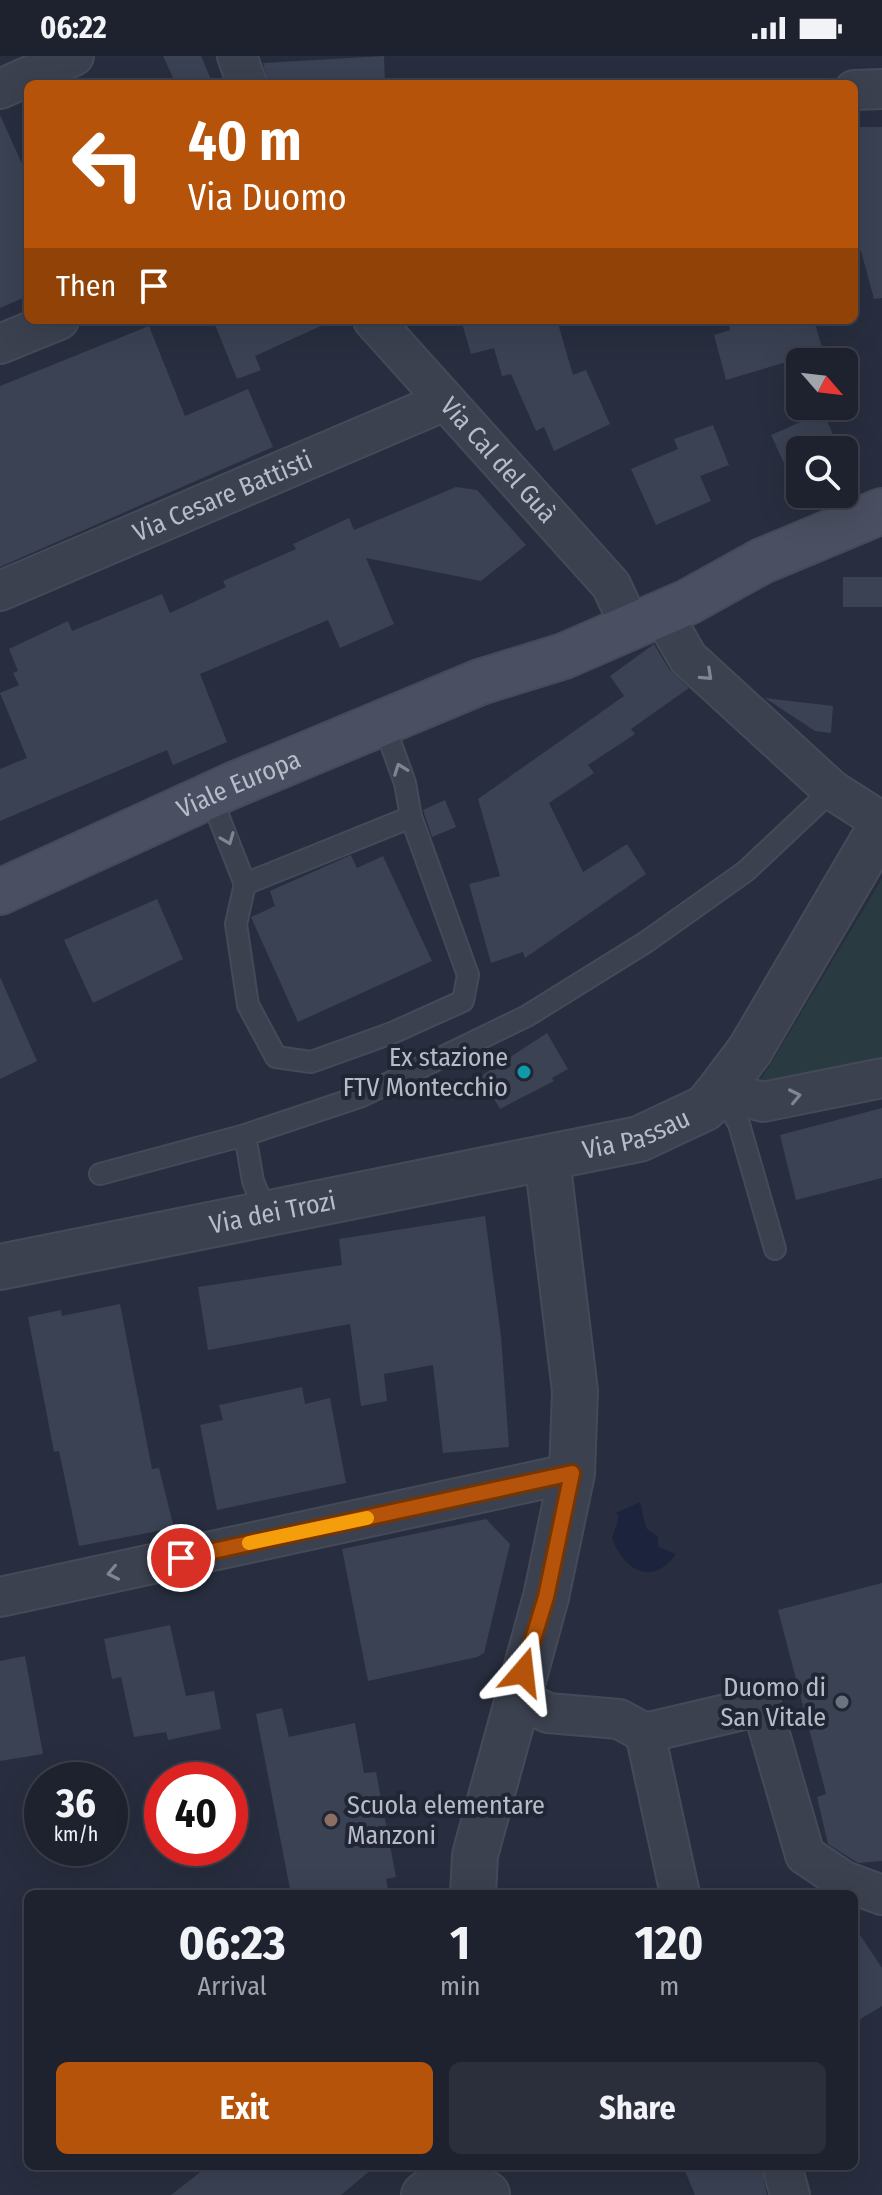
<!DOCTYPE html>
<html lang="en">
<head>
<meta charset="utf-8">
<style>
	:root { --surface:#1e222f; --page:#2b2f3b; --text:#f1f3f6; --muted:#a1a4aa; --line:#3c3f4b; --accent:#b45309 }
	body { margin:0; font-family:"Fira Sans Condensed",sans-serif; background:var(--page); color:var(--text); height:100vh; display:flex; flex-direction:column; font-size:30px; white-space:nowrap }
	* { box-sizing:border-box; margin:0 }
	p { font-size:26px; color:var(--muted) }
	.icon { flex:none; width:44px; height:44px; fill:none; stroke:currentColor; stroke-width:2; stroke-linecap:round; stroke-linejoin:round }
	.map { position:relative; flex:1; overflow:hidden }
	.side { position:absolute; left:24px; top:1834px; width:834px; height:280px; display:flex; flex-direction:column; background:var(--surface); border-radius:12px; box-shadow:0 8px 32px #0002,0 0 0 2px var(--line) }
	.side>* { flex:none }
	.hud { position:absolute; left:24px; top:24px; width:834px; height:244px; border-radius:12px; box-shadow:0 8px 32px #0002,0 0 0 2px var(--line); background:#b45309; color:#fff; overflow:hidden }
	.needle { width:52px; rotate:118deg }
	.controls { position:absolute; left:786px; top:292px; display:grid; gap:16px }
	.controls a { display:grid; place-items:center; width:72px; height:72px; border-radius:12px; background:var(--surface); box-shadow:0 8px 32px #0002,0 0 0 2px var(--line); font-size:40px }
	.speed { position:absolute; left:24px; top:1706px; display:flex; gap:16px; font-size:40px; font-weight:700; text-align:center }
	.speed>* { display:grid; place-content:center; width:104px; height:104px; border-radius:50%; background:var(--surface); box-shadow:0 8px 32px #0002,0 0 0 2px var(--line); line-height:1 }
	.speed small { font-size:20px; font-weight:400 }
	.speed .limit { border:12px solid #d22; background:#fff; color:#111 }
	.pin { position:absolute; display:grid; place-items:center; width:68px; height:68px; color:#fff; margin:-34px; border:4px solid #fff; border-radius:50%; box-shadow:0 2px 8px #0007 }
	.me { position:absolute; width:88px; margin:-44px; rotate:17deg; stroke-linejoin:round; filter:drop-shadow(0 0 6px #0008) }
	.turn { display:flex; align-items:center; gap:28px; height:168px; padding:0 32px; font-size:36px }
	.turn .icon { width:104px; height:104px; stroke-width:2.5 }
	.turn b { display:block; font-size:56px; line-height:68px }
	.then { display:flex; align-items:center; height:76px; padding:0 32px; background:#0003; gap:16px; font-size:30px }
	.eta { display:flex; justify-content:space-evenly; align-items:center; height:136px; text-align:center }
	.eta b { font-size:48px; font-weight:700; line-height:56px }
	.action { display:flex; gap:16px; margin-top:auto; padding:16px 32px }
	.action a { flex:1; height:92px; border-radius:12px; background:var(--accent); color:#fff; font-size:32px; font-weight:700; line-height:92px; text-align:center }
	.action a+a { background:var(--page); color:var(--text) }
	.status { display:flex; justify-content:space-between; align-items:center; height:56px; padding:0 40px; background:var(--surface); direction:ltr }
	.status svg { height:22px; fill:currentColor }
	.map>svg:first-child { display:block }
	.green { fill:#293a40 }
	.water { fill:#1b243c }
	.building { fill:#3a4254 }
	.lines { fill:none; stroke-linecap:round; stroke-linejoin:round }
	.service-casing { stroke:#454a58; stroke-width:24 }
	.minor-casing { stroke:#454a58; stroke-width:42 }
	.tertiary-casing { stroke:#454a58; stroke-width:48 }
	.secondary-casing { stroke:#454a58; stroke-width:48 }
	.service { stroke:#3b414f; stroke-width:20 }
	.minor { stroke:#3b414f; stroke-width:38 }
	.tertiary { stroke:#3b414f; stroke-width:44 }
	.secondary { stroke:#4a4f61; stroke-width:44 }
	.oneway { stroke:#808592 }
	.route-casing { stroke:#753606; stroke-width:20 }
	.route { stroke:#b45309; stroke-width:14 }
	.slow { stroke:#f59e0b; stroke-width:14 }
	.culture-dot { fill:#0f9aa8; stroke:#202634; stroke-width:3 }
	.worship-dot { fill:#6b7280; stroke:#202634; stroke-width:3 }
	.education-dot { fill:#8d6e63; stroke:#202634; stroke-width:3 }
	.labels { text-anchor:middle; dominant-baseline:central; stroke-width:8; stroke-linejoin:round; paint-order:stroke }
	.street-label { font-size:26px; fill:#b8bcc9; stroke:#202634 }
	.poi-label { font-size:26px; fill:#b8bcc9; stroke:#202634; text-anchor:end }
</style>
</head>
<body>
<div class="status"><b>06:22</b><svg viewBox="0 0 49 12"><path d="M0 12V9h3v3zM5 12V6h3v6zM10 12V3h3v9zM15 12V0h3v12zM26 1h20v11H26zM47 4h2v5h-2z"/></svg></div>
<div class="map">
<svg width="882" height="2139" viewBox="0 0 882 2139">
	<rect width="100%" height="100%" fill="#282e3f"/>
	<polygon class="green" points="882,823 882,1004 759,1027"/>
	<path class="water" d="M640 1446 646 1472 658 1481V1491L676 1498C652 1532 623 1513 612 1482L619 1461 616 1457Z"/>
	<g class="building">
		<polygon points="163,0 201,0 213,28 176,28"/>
		<polygon points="384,0 385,28 268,28 263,7"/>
		<polygon points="0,59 28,121 28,240 0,252"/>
		<polygon points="854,71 882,71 882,242 874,243 861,195 854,197"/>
		<polygon points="213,264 334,264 255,300 261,314 237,323"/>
		<polygon points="461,264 557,264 573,319 586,314 610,368 554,395 544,371 536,375 511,318 502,320 494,292 471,298"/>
		<polygon points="742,264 814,264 823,295 726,324 714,279 730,274 729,268"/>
		<polygon points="149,270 185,360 248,333 273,391 0,511 0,330"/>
		<polygon points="823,356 840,394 800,394 800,428 795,431 771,379"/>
		<polygon points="713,369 729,409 700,420 711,445 656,469 631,413 678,393 674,383"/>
		<polygon points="456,431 477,434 526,489 481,525 366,502 394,568 340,592 328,564 200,618 227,686 173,709 167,694 0,765 0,713 27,702 0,637 19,629 13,617 18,615 9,593 68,565 72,575 162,538 170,557 226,531 223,525 296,493 293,488 349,462 354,474"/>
		<rect x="843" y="521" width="39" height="30"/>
		<polygon points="654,588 669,613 689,632 631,673 635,678 588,709 594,717 549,747 583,816 627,788 646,818 525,902 523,896 491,907 469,828 500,820 478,743 624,640 610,620"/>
		<polygon points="765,642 833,650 831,677 815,675"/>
		<polygon points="445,744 456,771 432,781 423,754"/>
		<polygon points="351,799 357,812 383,800 432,905 298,966 251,861 275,850 270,835"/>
		<polygon points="157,843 183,903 93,947 64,884"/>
		<polygon points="0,921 37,1005 0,1023"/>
		<polygon points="547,977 568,1013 552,1022 554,1025 500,1053 481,1020"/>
		<polygon points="882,1052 882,1122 796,1144 780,1079"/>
		<polygon points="485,1160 501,1280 509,1391 443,1397 433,1309 384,1318 387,1345 361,1350 350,1268 208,1294 198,1231 342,1209 339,1183"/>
		<polygon points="120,1248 152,1413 159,1412 174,1472 79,1490 59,1395 54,1396 28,1261 61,1254 62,1260"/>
		<polygon points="302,1331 305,1348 330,1342 346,1427 217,1454 200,1369 223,1364 219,1349"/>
		<polygon points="486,1463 510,1488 484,1597 477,1601 368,1625 342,1493"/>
		<polygon points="882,1527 882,1805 858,1807 828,1788 817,1741 826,1738 778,1554"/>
		<polygon points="170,1569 186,1640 214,1635 221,1673 168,1684 166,1676 134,1681 121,1621 112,1623 104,1583"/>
		<polygon points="25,1600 43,1698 0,1705 0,1605"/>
		<polygon points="282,1652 289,1681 355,1667 364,1717 376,1716 396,1821 386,1823 389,1838 291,1838 256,1658"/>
		<polygon points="854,1870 882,1912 882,1950 854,1967"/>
		<polygon points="208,2110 376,2110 341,2139 171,2139"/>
		<polygon points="683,2110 761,2110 767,2139 695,2139"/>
	</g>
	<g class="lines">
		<defs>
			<g id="service">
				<polyline points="210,739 245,828 236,868 248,949 276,1001 311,1006 392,977 463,945 468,919 411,761 405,727 383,666"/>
				<polyline points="245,828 411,761"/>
				<polyline points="720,1035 739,1068 775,1193"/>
				<polyline points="100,1118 245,1079"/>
				<polyline points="266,1158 253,1125 245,1079 362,1040 527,960 646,886 746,815 832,734"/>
			</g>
			<g id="minor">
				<polyline points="237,0 247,28"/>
				<polyline points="0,33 74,0"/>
				<polyline points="854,34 882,33"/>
				<path id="s1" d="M373 264 611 529 620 548"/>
				<polyline points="0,288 59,264"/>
				<path id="s2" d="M0 535 445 345"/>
				<polyline points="662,557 688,602 832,734 882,766"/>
				<polyline points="720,1034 763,1046 882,1022"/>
				<polyline points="0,1541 572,1417"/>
				<polyline points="515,1641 548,1657 619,1663 645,1677"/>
				<polyline points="645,1677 756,1651 763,1654 805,1799 844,1825 882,1839"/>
				<polyline points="645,1677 680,1838"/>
				<polyline points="782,2110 790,2139"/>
			</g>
			<g id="tertiary">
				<path id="s3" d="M0 1211 639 1083 705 1052 720 1034 750 994 882 769"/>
				<polyline points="473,1838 475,1799 546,1541 572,1417 575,1335 547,1102"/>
				<path d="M424 2139C446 2120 463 2123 487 2138"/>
			</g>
			<g id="secondary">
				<path id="s4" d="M0 836 231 730 480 626 564 600 688 546 762 505 882 455"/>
			</g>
		</defs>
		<use href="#service" class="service-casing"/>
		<use href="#minor" class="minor-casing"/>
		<use href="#tertiary" class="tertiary-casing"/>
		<use href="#secondary" class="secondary-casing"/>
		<use href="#service" class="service"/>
		<use href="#minor" class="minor"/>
		<use href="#tertiary" class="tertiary"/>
		<use href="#secondary" class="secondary"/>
	</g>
	<defs><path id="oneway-chevron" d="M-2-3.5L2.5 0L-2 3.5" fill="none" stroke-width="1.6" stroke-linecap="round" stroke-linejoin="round" transform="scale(2)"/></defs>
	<g class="oneway">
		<use href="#oneway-chevron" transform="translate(707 619) rotate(43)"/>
		<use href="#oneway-chevron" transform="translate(400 713) rotate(-110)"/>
		<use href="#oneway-chevron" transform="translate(228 783) rotate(68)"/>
		<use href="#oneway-chevron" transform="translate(795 1040) rotate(-12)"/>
		<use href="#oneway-chevron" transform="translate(113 1517) rotate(168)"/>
	</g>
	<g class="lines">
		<defs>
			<polyline id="route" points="181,1502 572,1417 546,1541 523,1616"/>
		</defs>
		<use href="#route" class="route-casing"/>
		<use href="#route" class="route"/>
		<polyline class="slow" points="249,1487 367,1462"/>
	</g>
	<circle class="culture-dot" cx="524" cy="1016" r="8"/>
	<circle class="worship-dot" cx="842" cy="1646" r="8"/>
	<circle class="education-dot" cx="331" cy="1764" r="8"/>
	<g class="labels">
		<g class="street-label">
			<text stroke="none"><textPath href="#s1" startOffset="188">Via Cal del Guà</textPath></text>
			<text stroke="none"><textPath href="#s2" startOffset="242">Via Cesare Battisti</textPath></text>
			<text stroke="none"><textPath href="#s4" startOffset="262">Viale Europa</textPath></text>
			<text stroke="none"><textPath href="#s3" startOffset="650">Via Passau</textPath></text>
			<text stroke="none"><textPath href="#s3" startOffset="278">Via dei Trozi</textPath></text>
		</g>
		<g class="poi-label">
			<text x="508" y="1001">Ex stazione<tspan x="508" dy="30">FTV Montecchio</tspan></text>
			<text x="826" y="1631">Duomo di<tspan x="826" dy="30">San Vitale</tspan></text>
			<text x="347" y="1749" text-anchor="start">Scuola elementare<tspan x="347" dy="30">Manzoni</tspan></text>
		</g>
	</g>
</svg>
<div class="controls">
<a><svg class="needle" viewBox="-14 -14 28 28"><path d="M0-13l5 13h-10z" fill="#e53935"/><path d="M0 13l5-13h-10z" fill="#a1a4aa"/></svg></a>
<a><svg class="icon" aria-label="search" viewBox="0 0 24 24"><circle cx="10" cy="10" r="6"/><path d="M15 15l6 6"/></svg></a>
</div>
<div class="speed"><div>36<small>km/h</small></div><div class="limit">40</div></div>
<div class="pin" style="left:181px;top:1502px;background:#d93025"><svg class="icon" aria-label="arrive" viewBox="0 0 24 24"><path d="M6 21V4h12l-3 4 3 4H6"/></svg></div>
<svg class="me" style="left:523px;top:1616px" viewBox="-20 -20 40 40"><path d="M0-17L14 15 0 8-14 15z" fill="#b45309" stroke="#fff" stroke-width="4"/></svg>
<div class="hud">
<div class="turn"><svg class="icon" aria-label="left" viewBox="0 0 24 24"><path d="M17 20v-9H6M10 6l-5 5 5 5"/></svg><div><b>40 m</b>Via Duomo</div></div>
<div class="then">Then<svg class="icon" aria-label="arrive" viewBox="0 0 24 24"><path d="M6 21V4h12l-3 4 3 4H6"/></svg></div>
</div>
<section class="side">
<div class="eta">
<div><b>06:23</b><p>Arrival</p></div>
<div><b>1</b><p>min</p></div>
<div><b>120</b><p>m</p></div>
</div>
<div class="action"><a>Exit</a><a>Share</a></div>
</section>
</div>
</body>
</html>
